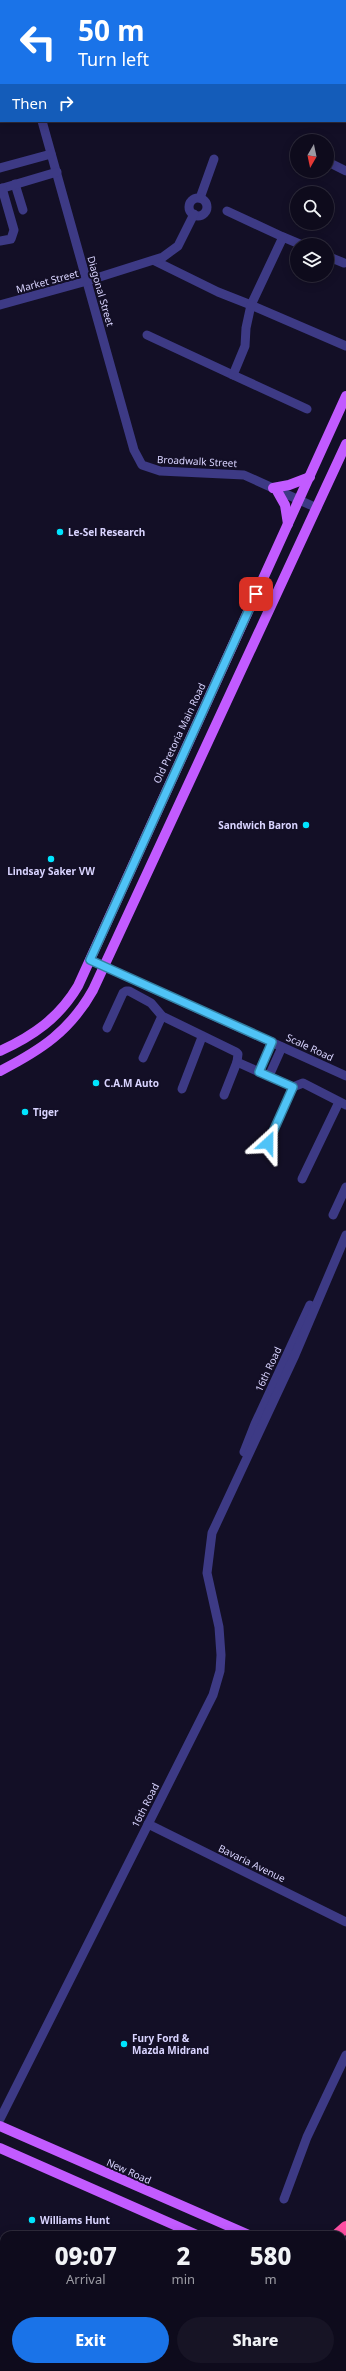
<!DOCTYPE html>
<html lang="en">
<head>
<meta charset="utf-8">
<style>
	:root { --surface:#0e0b1c; --page:#171425; --text:#f1f3f6; --muted:#9b9ba3; --line:#2e2b3b; --accent:#1a73e8 }
	body { margin:0; font-family:"Noto Sans",sans-serif; background:var(--page); color:var(--text); height:100vh; display:flex; flex-direction:column; font-size:15px; white-space:nowrap }
	* { box-sizing:border-box; margin:0 }
	p { font-size:13px; color:var(--muted) }
	.icon { flex:none; width:22px; height:22px; fill:none; stroke:currentColor; stroke-width:2; stroke-linecap:round; stroke-linejoin:round }
	.map { position:relative; flex:1; overflow:hidden }
	.side { position:absolute; left:0px; top:2231px; width:346px; height:140px; display:flex; flex-direction:column; background:var(--surface); border-radius:12px 12px 0 0; box-shadow:0 2px 10px #0003,0 0 0 1px var(--line) }
	.side>* { flex:none }
	.top-card { position:absolute; left:0px; top:0px; width:346px; height:122px; box-shadow:0 2px 10px #0003,0 0 0 1px var(--line); background:#1a73e8; color:#fff; overflow:hidden }
	.needle { width:26px; rotate:189deg }
	.fabs { position:absolute; left:290px; top:134px; display:grid; gap:8px }
	.fabs a { display:grid; place-items:center; width:44px; height:44px; border-radius:50%; background:var(--surface); box-shadow:0 2px 10px #0003,0 0 0 1px var(--line); font-size:20px }
	.pin { position:absolute; display:grid; place-items:center; width:34px; height:34px; color:#fff; margin:-17px; border-radius:8px; box-shadow:0 2px 6px #0006 }
	.me { position:absolute; width:44px; margin:-22px; rotate:24deg; stroke-linejoin:round; filter:drop-shadow(0 0 3px #0008) }
	.turn { display:flex; align-items:center; gap:14px; height:84px; padding:0 12px; font-size:18px }
	.turn .icon { width:52px; height:52px; stroke-width:2.5 }
	.turn b { display:block; font-size:28px; line-height:34px }
	.then { display:flex; align-items:center; height:38px; padding:0 12px; background:#0003; gap:8px; font-size:15px }
	.eta { display:flex; justify-content:space-evenly; align-items:center; height:68px; text-align:center }
	.eta b { font-size:24px; font-weight:800; line-height:28px }
	.cta { display:flex; gap:8px; margin-top:auto; padding:8px 12px }
	.cta a { flex:1; height:46px; border-radius:24px; background:var(--accent); color:#fff; font-size:16px; font-weight:800; line-height:46px; text-align:center }
	.cta a+a { background:var(--page); color:var(--text) }
	.map>svg:first-child { display:block }
	.lines { fill:none; stroke-linecap:round; stroke-linejoin:round }
	.minor { stroke:#3d3a85; stroke-width:9 }
	.major { stroke:#c25bff; stroke-width:10 }
	.highway { stroke:#ff4fa3; stroke-width:12 }
	.route-casing { stroke:#337fa1; stroke-width:10 }
	.route { stroke:#4fc3f7; stroke-width:7 }
	.poi-dot { fill:#00e5ff; stroke:#130f26; stroke-width:1.5 }
	.labels { text-anchor:middle; dominant-baseline:central; stroke-width:4; stroke-linejoin:round; paint-order:stroke }
	.street-label { font-size:10px; fill:#d9d4ff; stroke:#130f26 }
	.poi-label { font-size:10px; font-weight:bold; fill:#d9d4ff; stroke:#130f26; text-anchor:start }
</style>
</head>
<body>
<div class="map">
<svg width="346" height="2371" viewBox="0 0 346 2371">
	<rect width="100%" height="100%" fill="#130f26"/>
	<g class="lines">
		<g class="minor">
			<polyline points="4,0 5,1"/>
			<polyline points="314,1 315,0"/>
			<polyline points="0,61 1,61"/>
			<polyline points="0,78 1,77"/>
			<polyline points="42,121 134,450 142,465 160,471 244,475 317,508"/>
			<polyline points="332,164 346,171"/>
			<polyline points="0,168 51,154"/>
			<polyline points="15,184 23,210"/>
			<polyline points="0,189 57,172"/>
			<polyline points="200,198 214,159"/>
			<circle cx="198" cy="207" r="9"/>
			<polyline points="283,237 302,245"/>
			<polyline points="0,241 11,239 14,230 2,188"/>
			<polyline points="327,256 344,263"/>
			<polyline points="155,261 218,292 251,305 283,237 227,211"/>
			<polyline points="0,305 87,281 163,257 178,246 194,214"/>
			<polyline points="147,335 233,375"/>
			<polyline points="307,409 233,375 245,346 246,328 251,305 346,346"/>
			<polyline points="90,960 346,1076"/>
			<polyline points="107,1028 123,993 126,991 129,991 151,1003 162,1016 236,1052 238,1054 237,1062 293,1087"/>
			<polyline points="143,1058 162,1016"/>
			<polyline points="259,1072 272,1042"/>
			<polyline points="269,1076 282,1047"/>
			<polyline points="182,1089 202,1037"/>
			<polyline points="224,1095 237,1062"/>
			<polyline points="268,1143 293,1087 303,1083 346,1105"/>
			<polyline points="302,1179 339,1102"/>
			<polyline points="333,1215 346,1187"/>
			<polyline points="244,1452 255,1424 310,1305"/>
			<polyline points="148,1824 346,1922"/>
			<polyline points="0,2119 213,1695 220,1671 221,1655 219,1627 207,1573 212,1533 295,1355 346,1235"/>
			<polyline points="284,2199 307,2137 346,2055"/>
		</g>
		<g class="major">
			<polyline points="273,488 289,485 310,477"/>
			<polyline points="276,489 285,505 288,524"/>
			<path d="M0 1051C33 1036 59 1018 78 986L346 396"/>
			<path d="M0 1071C41 1050 70 1031 93 990L346 444"/>
			<polyline points="0,2126 249,2235"/>
			<polyline points="0,2148 197,2235"/>
			<polyline points="342,2278 346,2280"/>
			<polyline points="342,2298 346,2300"/>
		</g>
		<g class="highway">
			<polyline points="337,2235 346,2227"/>
			<polyline points="301,2371 301,2367"/>
			<polyline points="332,2371 337,2367"/>
		</g>
	</g>
	<g class="lines">
		<defs>
			<polyline id="route" points="256,594 90,960 272,1042 259,1072 293,1087 268,1143"/>
		</defs>
		<use href="#route" class="route-casing"/>
		<use href="#route" class="route"/>
	</g>
	<g class="poi-dot">
		<circle cx="60" cy="532" r="4"/>
		<circle cx="306" cy="825" r="4"/>
		<circle cx="51" cy="859" r="4"/>
		<circle cx="96" cy="1083" r="4"/>
		<circle cx="25" cy="1112" r="4"/>
		<circle cx="124" cy="2044" r="4"/>
		<circle cx="32" cy="2220" r="4"/>
	</g>
	<g class="labels">
		<g class="street-label">
			<text transform="translate(47 281) rotate(-15)">Market Street</text>
			<text transform="translate(101 291) rotate(74)">Diagonal Street</text>
			<text transform="translate(197 461) rotate(3)">Broadwalk Street</text>
			<text transform="translate(179 733) rotate(-65)">Old Pretoria Main Road</text>
			<text transform="translate(310 1047) rotate(25)">Scale Road</text>
			<text transform="translate(268 1369) rotate(-65)">16th Road</text>
			<text transform="translate(145 1805) rotate(-63)">16th Road</text>
			<text transform="translate(252 1863) rotate(26)">Bavaria Avenue</text>
			<text transform="translate(129 2171) rotate(24)">New Road</text>
		</g>
		<g class="poi-label">
			<text x="68" y="532">Le-Sel Research</text>
			<text x="298" y="825" text-anchor="end">Sandwich Baron</text>
			<text x="51" y="871" text-anchor="middle">Lindsay Saker VW</text>
			<text x="104" y="1083">C.A.M Auto</text>
			<text x="33" y="1112">Tiger</text>
			<text x="132" y="2038">Fury Ford &amp;<tspan x="132" dy="12">Mazda Midrand</tspan></text>
			<text x="40" y="2220">Williams Hunt</text>
		</g>
	</g>
</svg>
<div class="fabs">
<a><svg class="needle" viewBox="-14 -14 28 28"><path d="M0-13l5 13h-10z" fill="#e53935"/><path d="M0 13l5-13h-10z" fill="#9b9ba3"/></svg></a>
<a><svg class="icon" aria-label="search" viewBox="0 0 24 24"><circle cx="10" cy="10" r="6"/><path d="M15 15l6 6"/></svg></a>
<a><svg class="icon" aria-label="layers" viewBox="0 0 24 24"><path d="M12 4l9 5-9 5-9-5zM3 14l9 5 9-5"/></svg></a>
</div>
<div class="pin" style="left:256px;top:594px;background:#d93025"><svg class="icon" aria-label="arrive" viewBox="0 0 24 24"><path d="M6 21V4h12l-3 4 3 4H6"/></svg></div>
<svg class="me" style="left:268px;top:1143px" viewBox="-20 -20 40 40"><path d="M0-17L14 15 0 8-14 15z" fill="#4fc3f7" stroke="#fff" stroke-width="4"/></svg>
<div class="top-card">
<div class="turn"><svg class="icon" aria-label="left" viewBox="0 0 24 24"><path d="M17 20v-9H6M10 6l-5 5 5 5"/></svg><div><b>50 m</b>Turn left</div></div>
<div class="then">Then<svg class="icon" aria-label="right" viewBox="0 0 24 24"><path d="M7 20v-9h11M14 6l5 5-5 5"/></svg></div>
</div>
<section class="side">
<div class="eta">
<div><b>09:07</b><p>Arrival</p></div>
<div><b>2</b><p>min</p></div>
<div><b>580</b><p>m</p></div>
</div>
<div class="cta"><a>Exit</a><a>Share</a></div>
</section>
</div>
</body>
</html>
